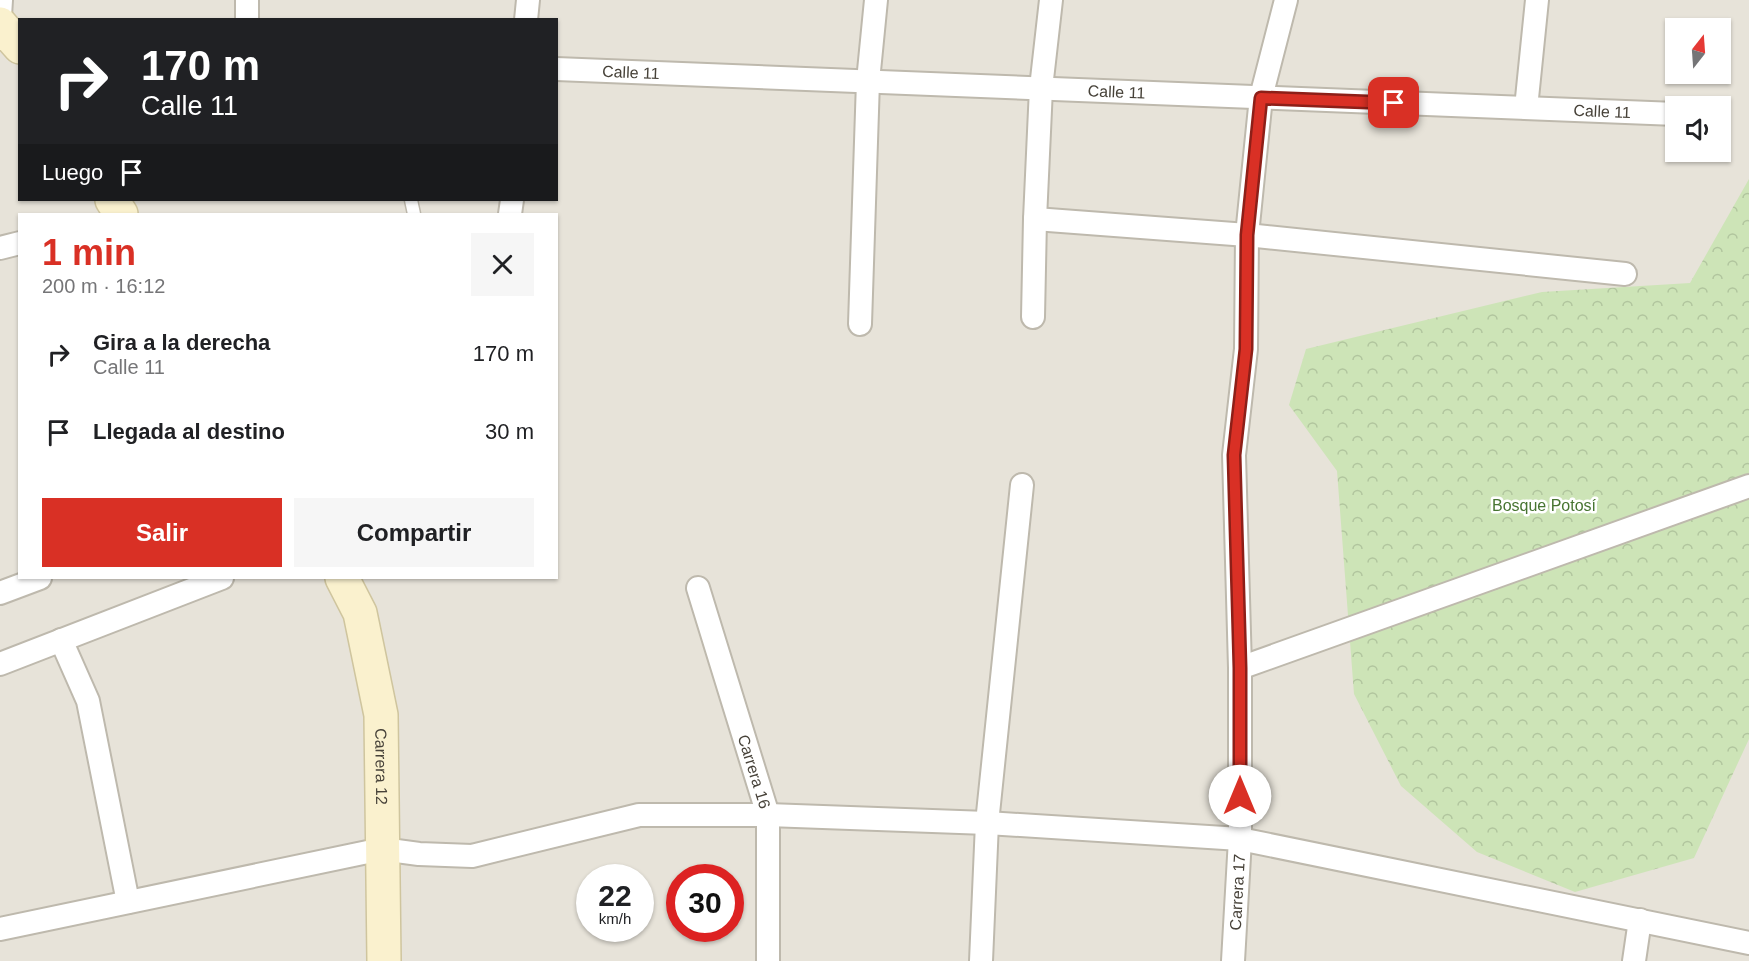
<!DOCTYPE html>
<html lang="es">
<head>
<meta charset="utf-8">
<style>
	:root { --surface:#fff; --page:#f6f6f6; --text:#202124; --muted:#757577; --accent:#d93025 }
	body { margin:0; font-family:Arial,sans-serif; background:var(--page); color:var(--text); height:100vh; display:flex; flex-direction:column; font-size:22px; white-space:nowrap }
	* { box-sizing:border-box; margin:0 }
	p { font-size:20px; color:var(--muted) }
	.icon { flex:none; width:33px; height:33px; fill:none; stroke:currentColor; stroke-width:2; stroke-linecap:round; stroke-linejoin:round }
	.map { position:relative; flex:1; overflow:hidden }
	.details { position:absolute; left:18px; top:213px; width:540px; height:366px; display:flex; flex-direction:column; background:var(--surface); border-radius:0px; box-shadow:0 2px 4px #0004 }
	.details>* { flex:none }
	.guide { position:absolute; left:18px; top:18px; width:540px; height:183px; border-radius:0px; box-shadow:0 2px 4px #0004; background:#202124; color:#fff; overflow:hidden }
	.needle { width:39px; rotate:17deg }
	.fabs { position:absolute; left:1665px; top:18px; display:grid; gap:12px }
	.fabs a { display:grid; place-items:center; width:66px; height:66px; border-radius:0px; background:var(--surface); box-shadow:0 2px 4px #0004; font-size:30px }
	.speed { position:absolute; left:576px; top:864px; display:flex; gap:12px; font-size:30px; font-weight:700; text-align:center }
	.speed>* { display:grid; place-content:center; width:78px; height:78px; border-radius:50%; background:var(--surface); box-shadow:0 2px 4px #0004; line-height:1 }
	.speed small { font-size:15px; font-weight:400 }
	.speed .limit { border:9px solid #d22; background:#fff; color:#111 }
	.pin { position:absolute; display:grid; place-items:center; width:51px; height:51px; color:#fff; margin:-26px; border-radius:12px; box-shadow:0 3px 9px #0006 }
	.me { position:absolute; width:66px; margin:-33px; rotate:0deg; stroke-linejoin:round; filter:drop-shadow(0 0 4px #0008) }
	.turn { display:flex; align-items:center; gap:21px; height:126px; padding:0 24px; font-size:27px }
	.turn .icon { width:78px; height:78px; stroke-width:2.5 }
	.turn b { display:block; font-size:42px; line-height:51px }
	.then { display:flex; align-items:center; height:57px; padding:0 24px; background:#0003; gap:12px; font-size:22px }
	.round { display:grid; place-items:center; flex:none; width:63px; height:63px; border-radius:0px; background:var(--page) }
	.head { display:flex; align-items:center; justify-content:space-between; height:102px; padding:0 24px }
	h1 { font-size:36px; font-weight:700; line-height:45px; color:var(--accent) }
	.action { display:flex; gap:12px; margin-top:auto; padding:12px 24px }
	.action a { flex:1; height:69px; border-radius:0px; background:var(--accent); color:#fff; font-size:24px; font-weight:700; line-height:69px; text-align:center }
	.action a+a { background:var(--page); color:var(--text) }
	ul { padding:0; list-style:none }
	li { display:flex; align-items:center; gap:18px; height:78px; padding:0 24px }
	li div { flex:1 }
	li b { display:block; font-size:22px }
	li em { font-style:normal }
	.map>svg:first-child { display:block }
	.residential { fill:#e7e3d9; fill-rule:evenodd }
	.forest { fill:url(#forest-crowns) }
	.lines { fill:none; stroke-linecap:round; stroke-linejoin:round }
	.lane-casing { stroke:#beb9ad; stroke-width:15 }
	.street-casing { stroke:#beb9ad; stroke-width:26 }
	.secondary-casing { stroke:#cfc59e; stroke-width:36 }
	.lane { stroke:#fff; stroke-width:12 }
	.street { stroke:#fff; stroke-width:22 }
	.secondary { stroke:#faf1ce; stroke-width:33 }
	.route-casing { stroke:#8d1f18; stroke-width:15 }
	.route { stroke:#d93025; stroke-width:10 }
	.labels { text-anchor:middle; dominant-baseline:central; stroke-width:5; stroke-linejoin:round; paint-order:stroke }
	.street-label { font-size:16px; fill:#474239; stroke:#fff }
	.park-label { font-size:16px; fill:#477431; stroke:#fff }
</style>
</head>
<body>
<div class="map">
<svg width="1749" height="961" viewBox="0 0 1749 961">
	<defs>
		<pattern id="forest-crowns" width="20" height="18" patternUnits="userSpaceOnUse" patternTransform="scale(1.5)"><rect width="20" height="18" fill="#cde4b7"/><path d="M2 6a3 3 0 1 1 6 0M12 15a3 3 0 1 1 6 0" fill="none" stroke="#b1c59e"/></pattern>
	</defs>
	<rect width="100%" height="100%" fill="#f3f1ea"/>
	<path class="residential" d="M0 0H1749V961H0ZM20 20H556V200H20ZM1676 28H1720V74H1676ZM1676 106H1720V152H1676ZM20 214H556V578H20ZM590 878H640V928H590ZM680 878H730V928H680Z"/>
	<polygon class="forest" points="1749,179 1749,739 1694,858 1575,892 1477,852 1401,786 1354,694 1337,471 1289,405 1306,349 1542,292 1690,283"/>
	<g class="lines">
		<defs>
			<polyline id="lane" points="411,200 414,214"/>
			<g id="street">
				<polyline points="0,16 1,0"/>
				<polyline points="247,20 247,0"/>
				<polyline points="526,20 528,0"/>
				<path id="s1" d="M556 69 1676 114"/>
				<polyline points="1526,108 1537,0"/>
				<polyline points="510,214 512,200"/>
				<polyline points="1035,219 1247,235 1625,274"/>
				<polyline points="0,248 20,243"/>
				<polyline points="1033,317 1035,219 1041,88 1051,0"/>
				<polyline points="860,324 868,81 876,0"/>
				<path id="s2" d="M698 588 768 815V961"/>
				<polyline points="0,593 40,578"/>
				<polyline points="61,640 88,701 128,902"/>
				<polyline points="0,664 222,578"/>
				<polyline points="1240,668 1749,486"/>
				<polyline points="0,929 382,849 419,854 472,856 639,815 768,815 987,823 1240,839 1749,943"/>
				<polyline points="981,961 987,823 1022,485"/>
				<path id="s3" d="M1233 961 1240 839V668L1234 455 1246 349 1247 235 1261 97 1286 0"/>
				<polyline points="1634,961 1640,920"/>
			</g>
			<g id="secondary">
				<polyline points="0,24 20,47"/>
				<polyline points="112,200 121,214"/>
				<path id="s4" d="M342 578 360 613 381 715 384 961"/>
			</g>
		</defs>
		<use href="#lane" class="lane-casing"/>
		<use href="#street" class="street-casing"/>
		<use href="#secondary" class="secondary-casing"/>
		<use href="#lane" class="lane"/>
		<use href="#street" class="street"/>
		<use href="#secondary" class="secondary"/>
	</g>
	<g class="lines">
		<defs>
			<polyline id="route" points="1240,796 1240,668 1234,455 1246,349 1247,235 1261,98 1394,103"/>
		</defs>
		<use href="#route" class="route-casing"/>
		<use href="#route" class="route"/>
	</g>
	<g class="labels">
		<g class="street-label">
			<text stroke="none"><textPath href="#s1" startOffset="75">Calle 11</textPath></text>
			<text stroke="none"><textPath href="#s1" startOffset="561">Calle 11</textPath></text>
			<text stroke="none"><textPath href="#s1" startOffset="1047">Calle 11</textPath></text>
			<text stroke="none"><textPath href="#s4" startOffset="195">Carrera 12</textPath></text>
			<text stroke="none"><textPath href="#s2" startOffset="192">Carrera 16</textPath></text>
			<text stroke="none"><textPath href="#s3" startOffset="69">Carrera 17</textPath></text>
		</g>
		<g class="park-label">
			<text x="1544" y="505">Bosque Potosí</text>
		</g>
	</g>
</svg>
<div class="fabs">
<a><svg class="needle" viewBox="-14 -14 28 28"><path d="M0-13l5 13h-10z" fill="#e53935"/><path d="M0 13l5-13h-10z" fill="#757577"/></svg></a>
<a><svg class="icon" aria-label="sound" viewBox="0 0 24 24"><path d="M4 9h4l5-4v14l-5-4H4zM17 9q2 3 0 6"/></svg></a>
</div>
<div class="speed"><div>22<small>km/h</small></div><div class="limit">30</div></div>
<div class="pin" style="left:1394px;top:103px;background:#d93025"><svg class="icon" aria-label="arrive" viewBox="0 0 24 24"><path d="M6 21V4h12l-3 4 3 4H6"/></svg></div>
<svg class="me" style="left:1240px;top:796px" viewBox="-20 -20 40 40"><circle r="19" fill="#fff"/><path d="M0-13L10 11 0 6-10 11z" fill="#d93025"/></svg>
<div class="guide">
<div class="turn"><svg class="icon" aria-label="right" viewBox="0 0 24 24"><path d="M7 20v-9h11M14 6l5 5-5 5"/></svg><div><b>170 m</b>Calle 11</div></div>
<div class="then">Luego<svg class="icon" aria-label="arrive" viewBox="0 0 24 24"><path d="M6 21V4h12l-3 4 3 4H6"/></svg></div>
</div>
<section class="details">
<div class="head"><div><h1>1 min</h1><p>200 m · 16:12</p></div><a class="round"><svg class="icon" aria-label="close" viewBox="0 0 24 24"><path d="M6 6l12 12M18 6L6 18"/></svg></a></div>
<ul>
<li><svg class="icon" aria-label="right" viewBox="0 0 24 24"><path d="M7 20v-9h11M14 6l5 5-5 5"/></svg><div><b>Gira a la derecha</b><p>Calle 11</p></div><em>170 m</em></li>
<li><svg class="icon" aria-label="arrive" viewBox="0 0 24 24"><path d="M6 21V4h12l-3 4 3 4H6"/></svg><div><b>Llegada al destino</b></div><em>30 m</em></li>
</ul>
<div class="action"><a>Salir</a><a>Compartir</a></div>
</section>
</div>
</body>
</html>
